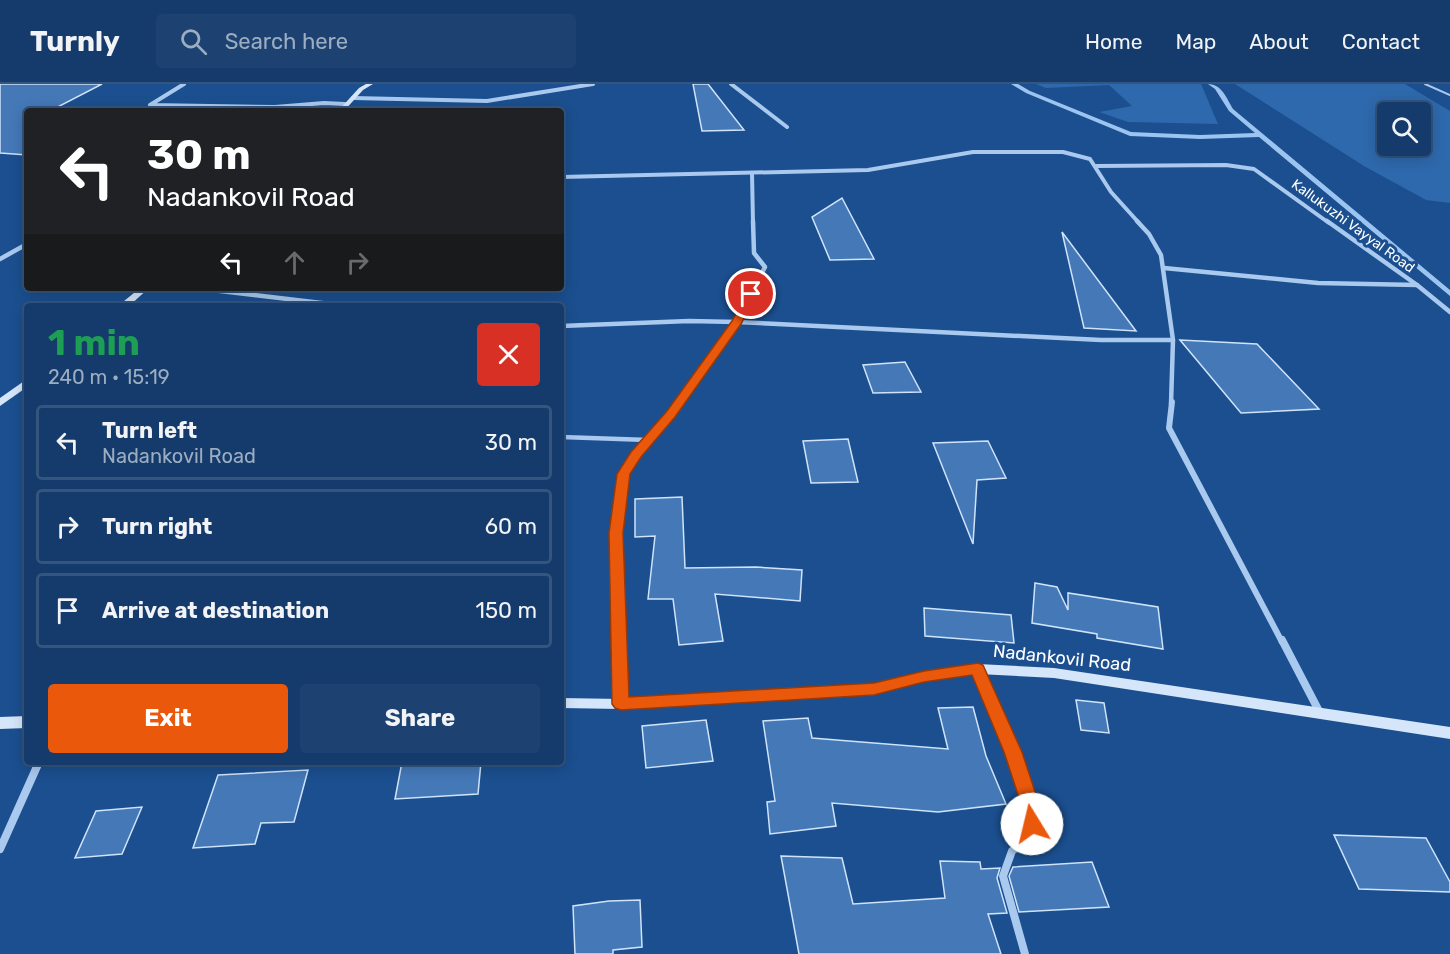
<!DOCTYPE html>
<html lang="en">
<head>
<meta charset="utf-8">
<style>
	:root { --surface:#143b6b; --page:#1d4271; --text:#f1f3f6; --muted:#9dadc1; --line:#33557e; --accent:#ea580c }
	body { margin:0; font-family:Rubik,sans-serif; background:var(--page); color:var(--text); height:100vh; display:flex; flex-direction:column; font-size:22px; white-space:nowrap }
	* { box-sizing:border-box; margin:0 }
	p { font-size:20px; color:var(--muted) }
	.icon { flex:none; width:33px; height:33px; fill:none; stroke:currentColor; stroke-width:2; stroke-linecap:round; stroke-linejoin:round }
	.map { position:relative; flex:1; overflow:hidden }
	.panel { position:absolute; left:24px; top:219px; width:540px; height:462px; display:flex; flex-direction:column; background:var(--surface); border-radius:6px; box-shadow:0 3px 15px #0003,0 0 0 2px var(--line) }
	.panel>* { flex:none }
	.guide { position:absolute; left:24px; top:24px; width:540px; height:183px; border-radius:6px; box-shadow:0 3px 15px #0003,0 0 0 2px var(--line); background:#202124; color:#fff; overflow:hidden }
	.buttons { position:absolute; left:1377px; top:18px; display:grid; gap:12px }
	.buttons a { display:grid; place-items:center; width:54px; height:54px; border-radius:6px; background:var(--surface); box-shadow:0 3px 15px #0003,0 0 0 2px var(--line); font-size:30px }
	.pin { position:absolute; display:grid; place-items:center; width:51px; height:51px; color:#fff; margin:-26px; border:3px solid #fff; border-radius:50%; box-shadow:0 2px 6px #0007 }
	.me { position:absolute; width:66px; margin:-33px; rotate:351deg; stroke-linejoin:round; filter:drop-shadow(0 0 4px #0008) }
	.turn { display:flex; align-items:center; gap:21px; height:126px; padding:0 24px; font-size:27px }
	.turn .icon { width:78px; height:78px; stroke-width:2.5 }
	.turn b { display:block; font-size:42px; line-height:51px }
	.lanes { display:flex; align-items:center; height:57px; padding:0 24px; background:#0003; justify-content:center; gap:30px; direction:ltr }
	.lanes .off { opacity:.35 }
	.round { display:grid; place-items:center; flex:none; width:63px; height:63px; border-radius:6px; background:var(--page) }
	.overview { display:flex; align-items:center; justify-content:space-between; height:102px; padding:0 24px }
	h1 { font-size:36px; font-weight:700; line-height:45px; color:#1e9e55 }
	.cta { display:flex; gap:12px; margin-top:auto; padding:12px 24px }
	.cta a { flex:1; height:69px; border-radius:6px; background:var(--accent); color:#fff; font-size:24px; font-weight:700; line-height:69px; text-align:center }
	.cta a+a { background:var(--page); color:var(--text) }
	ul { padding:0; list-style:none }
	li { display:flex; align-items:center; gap:18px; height:75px; margin:0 12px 9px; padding:0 12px; border:3px solid var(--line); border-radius:6px }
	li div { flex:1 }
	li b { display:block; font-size:22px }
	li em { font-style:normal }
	header { display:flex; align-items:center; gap:36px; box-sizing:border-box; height:84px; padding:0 30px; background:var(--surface); border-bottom:2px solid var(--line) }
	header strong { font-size:28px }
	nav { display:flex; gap:33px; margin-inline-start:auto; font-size:21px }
	.search { width:420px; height:54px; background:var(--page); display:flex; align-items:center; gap:15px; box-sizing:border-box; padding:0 21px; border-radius:6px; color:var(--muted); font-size:22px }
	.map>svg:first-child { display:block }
	.green { fill:#2e69ad; fill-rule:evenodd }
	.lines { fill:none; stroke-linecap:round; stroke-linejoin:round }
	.stream { fill:#9cc4f0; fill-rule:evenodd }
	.building { fill:#4478b7; stroke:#cfe3fa; stroke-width:1.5 }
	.lane-far1 { stroke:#a9c9ee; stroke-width:2 }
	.lane { stroke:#a9c9ee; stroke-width:4.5 }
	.street-far3 { stroke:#a9c9ee; stroke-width:4 }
	.street-far2 { stroke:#a9c9ee; stroke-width:4.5 }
	.street-far1 { stroke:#a9c9ee; stroke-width:6 }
	.street { stroke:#a9c9ee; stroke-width:8 }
	.secondary { fill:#d6e6fa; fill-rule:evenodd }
	.route { fill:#ea580c; stroke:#983908; stroke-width:1.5 }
	.labels { text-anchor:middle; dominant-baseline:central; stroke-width:6; stroke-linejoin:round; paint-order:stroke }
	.far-street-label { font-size:14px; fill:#fff; stroke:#1b4f8f }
	.near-street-label { font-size:18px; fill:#fff; stroke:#1b4f8f }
</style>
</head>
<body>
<header>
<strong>Turnly</strong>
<div class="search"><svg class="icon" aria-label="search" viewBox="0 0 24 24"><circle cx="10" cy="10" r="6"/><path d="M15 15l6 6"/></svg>Search here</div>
<nav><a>Home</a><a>Map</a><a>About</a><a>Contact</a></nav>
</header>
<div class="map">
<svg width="1450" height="870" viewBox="0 0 1450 870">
	<rect width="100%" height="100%" fill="#1b4f8f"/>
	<g class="green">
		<polygon points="1036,0 1201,0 1218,40 1128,38 1099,28 1132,22 1109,1 1046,4"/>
		<path d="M1235 0H1405L1450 27V119L1426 116 1364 82ZM1388 28H1420V62H1388Z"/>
	</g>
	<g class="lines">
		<path class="stream" d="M1011 0H1018L1030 7 1131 48 1200 51 1255 49 1229 27 1215 5 1208 0C1222 0 1227 15 1233 25L1450 206V212L1259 53 1200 55 1130 52 1026 9Z"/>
	</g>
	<g class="building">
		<polygon points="0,0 102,0 50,27 27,27 27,71 0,69"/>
		<polygon points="693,0 708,0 744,46 702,47"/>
		<polygon points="842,114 874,175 830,176 812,133"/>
		<polygon points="1062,148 1136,247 1084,244"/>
		<polygon points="1180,256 1257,260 1319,325 1241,329"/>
		<polygon points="905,278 921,308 873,309 863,281"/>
		<polygon points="848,355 858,398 811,399 803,357"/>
		<polygon points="988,357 1006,394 977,396 973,460 933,359"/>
		<polygon points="682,413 685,484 756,483 802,486 800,517 715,510 723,557 679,561 673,515 648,515 655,452 635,453 635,415"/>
		<polygon points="1035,499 1057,503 1068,526 1068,509 1158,523 1163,565 1097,554 1097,550 1032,539"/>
		<polygon points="924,524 1011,531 1014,559 925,552"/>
		<polygon points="1076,616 1104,619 1109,649 1081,646"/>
		<polygon points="973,623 986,672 1006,720 938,728 832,719 836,742 770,750 767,718 775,717 763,637 808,634 812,654 948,665 938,624"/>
		<polygon points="706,636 713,677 646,684 642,642"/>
		<polygon points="402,678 481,678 478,710 395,715"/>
		<polygon points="308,686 294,738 261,739 255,760 193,764 218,691"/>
		<polygon points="142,723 122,770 75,774 96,727"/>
		<polygon points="1334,751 1426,754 1450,798 1450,808 1359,805"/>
		<polygon points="781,772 842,774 853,820 945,814 940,777 980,778 981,785 1000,784 997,794 1007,829 988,830 1001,870 799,870"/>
		<polygon points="1092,778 1109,823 1019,828 1009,792 1013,783"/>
		<polygon points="640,816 642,863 613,866 613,870 575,870 573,822 609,817"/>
	</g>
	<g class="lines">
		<polyline class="lane-far1" points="1425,0 1450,11"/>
		<polyline class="lane" points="561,353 648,356"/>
		<g class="street-far3">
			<polyline points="184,0 150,21 275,23 324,19 345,20"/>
			<polyline points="731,0 787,43"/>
			<polyline points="353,14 487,17 593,0"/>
			<polyline points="1096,82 1226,81 1254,85 1329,139"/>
			<polyline points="752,89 753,139"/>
			<polyline points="561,93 868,86 973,68 1063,68 1090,75 1111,108 1139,139"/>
		</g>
		<g class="street-far2">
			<polyline points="1137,137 1149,150 1161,171 1173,256 1171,320"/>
			<polyline points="1327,137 1417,201 1450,228"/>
			<polyline points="0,175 27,160"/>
			<polyline points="1164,184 1318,199 1417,201"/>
			<polyline points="195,204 347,222"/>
			<polyline points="561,242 689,237 737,238 1101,256 1173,256"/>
			<polyline points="678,320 737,238 765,183 754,169 753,137"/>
		</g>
		<g class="street-far1">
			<polyline points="1172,318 1169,344 1282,558"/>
			<polyline points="619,558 616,449 624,390 635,371 679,318"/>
		</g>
		<g class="street">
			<polyline points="619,556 621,620"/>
			<polyline points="1282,556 1320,629"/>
			<polyline points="978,585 1013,668 1032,726 1031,753 1012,767 1003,792 1025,870"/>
			<polyline points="0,765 39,678"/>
		</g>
		<g class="secondary">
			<polygon points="366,0 373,0 363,6 344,27 338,27 359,4"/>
			<polygon points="140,204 149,204 129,222 118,222"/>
			<polygon points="27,295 27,303 0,322 0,314"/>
			<polygon points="978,580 1054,584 1450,643 1450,655 1054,594 978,590 924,597 874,610 621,625 561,624 561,614 621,615 874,600 924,587"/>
			<polygon points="27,632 27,644 0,645 0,633"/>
		</g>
	</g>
	<polygon class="route" points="748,207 756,210 741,240 675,333 641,373 630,390 623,449 629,613 874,599 924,587 978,579 983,581 1022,668 1041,726 1041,740 1038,745 1032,747 1025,745 1023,740 1023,726 1004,668 972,591 924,598 874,611 621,626 615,624 612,620 609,449 617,390 631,368 667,327 732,237"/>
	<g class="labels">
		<g class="far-street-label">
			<text transform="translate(1353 142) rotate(36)">Kallukuzhi Vayyal Road</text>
		</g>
		<g class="near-street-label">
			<text transform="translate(1062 574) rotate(6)">Nadankovil Road</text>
		</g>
	</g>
</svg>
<div class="buttons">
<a><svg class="icon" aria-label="search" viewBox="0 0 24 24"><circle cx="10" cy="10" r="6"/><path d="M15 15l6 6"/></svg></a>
</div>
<div class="pin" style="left:751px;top:210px;background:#d93025"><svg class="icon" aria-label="arrive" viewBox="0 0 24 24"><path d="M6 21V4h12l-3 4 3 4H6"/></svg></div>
<svg class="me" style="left:1032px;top:740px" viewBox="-20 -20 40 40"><circle r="19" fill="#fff"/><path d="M0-13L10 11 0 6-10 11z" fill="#ea580c"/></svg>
<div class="guide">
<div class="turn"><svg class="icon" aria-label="left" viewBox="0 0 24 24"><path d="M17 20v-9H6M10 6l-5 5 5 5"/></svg><div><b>30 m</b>Nadankovil Road</div></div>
<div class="lanes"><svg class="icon" aria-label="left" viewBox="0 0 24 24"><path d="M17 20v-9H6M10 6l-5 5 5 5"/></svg><svg class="icon off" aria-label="ahead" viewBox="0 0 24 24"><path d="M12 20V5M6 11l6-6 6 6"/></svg><svg class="icon off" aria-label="right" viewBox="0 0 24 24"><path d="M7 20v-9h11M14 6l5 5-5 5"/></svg></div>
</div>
<section class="panel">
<div class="overview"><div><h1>1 min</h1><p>240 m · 15:19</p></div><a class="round" style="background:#d93025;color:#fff"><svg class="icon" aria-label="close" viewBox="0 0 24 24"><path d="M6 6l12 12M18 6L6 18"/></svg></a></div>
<ul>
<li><svg class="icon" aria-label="left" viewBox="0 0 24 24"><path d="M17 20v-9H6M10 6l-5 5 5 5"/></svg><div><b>Turn left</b><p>Nadankovil Road</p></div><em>30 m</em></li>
<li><svg class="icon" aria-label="right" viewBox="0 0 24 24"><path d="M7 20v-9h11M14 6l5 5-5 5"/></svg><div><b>Turn right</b></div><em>60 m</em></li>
<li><svg class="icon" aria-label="arrive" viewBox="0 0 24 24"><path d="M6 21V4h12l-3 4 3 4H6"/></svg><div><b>Arrive at destination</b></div><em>150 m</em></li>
</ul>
<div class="cta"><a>Exit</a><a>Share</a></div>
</section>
</div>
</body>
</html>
